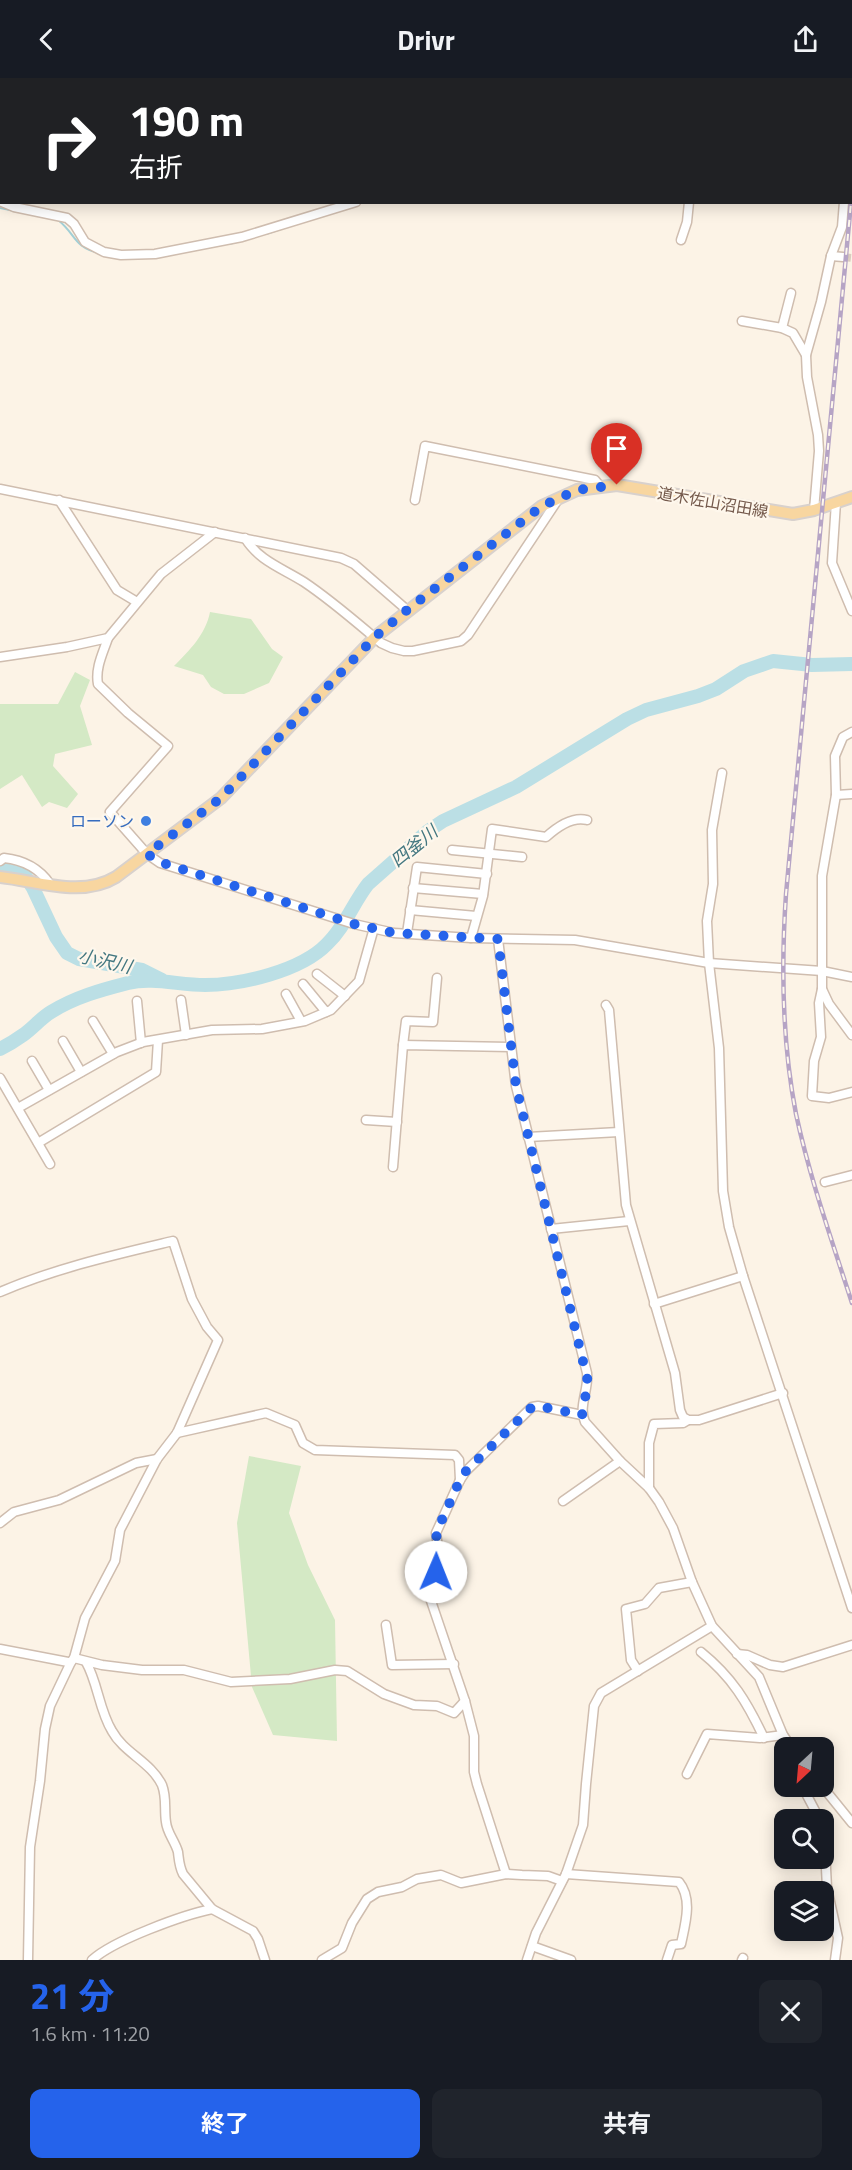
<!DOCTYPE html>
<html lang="ja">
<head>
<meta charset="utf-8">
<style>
	:root { --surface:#171b24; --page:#20242c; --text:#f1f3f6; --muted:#9ea1a6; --accent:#2563eb }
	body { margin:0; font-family:"Titillium Web","Noto Sans JP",sans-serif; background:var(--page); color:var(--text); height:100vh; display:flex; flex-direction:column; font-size:22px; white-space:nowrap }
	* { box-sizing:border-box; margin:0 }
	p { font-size:20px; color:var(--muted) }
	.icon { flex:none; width:33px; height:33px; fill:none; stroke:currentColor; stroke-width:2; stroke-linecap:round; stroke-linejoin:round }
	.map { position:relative; height:1882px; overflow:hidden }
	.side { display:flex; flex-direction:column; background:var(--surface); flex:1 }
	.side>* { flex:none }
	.banner { position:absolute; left:0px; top:0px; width:852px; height:126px; box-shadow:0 3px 15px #0003; background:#202124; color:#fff; overflow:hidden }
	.needle { width:39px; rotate:206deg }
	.buttons { position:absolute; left:774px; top:1659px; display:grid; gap:12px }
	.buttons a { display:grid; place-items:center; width:60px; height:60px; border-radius:12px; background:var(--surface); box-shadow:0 3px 15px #0003; font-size:30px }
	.pin { position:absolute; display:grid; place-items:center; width:51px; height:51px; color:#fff; margin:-62px -26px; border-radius:50% 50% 50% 0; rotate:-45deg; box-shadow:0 0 6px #0007 }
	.pin .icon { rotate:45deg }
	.me { position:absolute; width:66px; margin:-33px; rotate:1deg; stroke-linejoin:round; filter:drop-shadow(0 0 4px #0008) }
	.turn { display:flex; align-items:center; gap:21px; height:126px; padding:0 30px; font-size:27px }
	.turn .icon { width:78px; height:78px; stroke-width:2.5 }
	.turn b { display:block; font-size:42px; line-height:51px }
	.round { display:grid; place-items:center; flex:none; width:63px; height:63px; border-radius:12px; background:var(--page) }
	.overview { display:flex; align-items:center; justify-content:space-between; height:102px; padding:0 30px }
	h1 { font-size:36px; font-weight:700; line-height:45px; color:var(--accent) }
	.primary-button { display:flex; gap:12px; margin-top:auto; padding:12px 30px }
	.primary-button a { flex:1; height:69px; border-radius:12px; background:var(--accent); color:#fff; font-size:24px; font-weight:700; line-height:69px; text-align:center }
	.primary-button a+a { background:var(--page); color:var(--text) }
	header { display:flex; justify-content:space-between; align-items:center; height:78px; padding:0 30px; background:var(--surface); font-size:27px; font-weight:700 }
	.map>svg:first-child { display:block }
	.green { fill:#d4e9c5 }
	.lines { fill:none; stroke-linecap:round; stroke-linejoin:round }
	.stream { stroke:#a1cfd6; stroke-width:2 }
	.river { stroke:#bbdfe5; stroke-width:14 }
	.minor-tunnel { stroke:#daccbf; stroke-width:8; stroke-dasharray:8 4; stroke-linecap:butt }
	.minor-casing { stroke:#cfbdaf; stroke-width:11 }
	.major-casing { stroke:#d8d1cd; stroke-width:14 }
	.minor { stroke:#fff; stroke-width:8 }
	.major { stroke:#f8d6a0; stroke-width:10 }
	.rail-casing { stroke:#b6a4c5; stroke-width:4.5 }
	.rail { stroke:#fef7ec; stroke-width:2; stroke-dasharray:7; stroke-linecap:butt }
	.route { stroke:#2563eb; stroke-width:10; stroke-dasharray:0 18 }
	.shop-dot { fill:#3f7fe0; stroke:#fef7ec; stroke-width:2 }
	.labels { text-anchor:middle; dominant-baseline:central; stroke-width:4.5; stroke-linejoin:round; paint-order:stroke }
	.street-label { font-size:16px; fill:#74594b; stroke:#fef7ec }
	.shop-label { font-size:16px; fill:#366cbe; stroke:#fef7ec; text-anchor:end }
	.water-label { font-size:18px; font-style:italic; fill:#437780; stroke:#fef7ec }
</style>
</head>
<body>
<header><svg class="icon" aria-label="back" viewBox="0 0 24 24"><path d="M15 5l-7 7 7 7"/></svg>Drivr<svg class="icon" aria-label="share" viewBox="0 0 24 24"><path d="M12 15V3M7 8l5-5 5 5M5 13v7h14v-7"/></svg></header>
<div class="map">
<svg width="852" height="1882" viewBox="0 0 852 1882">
	<rect width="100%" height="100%" fill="#fcf3e6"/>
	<g class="green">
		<path d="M210 534 251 541 272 571 283 579 269 605 244 616H224L211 609 203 597 174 588C189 573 206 556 210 534Z"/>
		<polygon points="75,594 90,602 80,628 92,667 55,676 53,688 78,716 67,730 49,724 42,729 22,697 0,711 0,626 58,626"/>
		<polygon points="249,1378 301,1388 289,1435 308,1487 335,1542 337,1663 273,1657 252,1609 237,1445"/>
	</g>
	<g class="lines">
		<g class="stream">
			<polyline points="0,130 15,133"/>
			<path d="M58 142C76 156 73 169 99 175"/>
			<polyline points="266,156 281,151"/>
			<polyline points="229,166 241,163"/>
		</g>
		<g class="river">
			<polyline points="0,791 24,796 33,810 56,859 67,875 79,881 142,892 162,902"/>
			<path d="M0 971C8 967 16 962 23 957 33 950 41 940 51 934 75 919 101 912 128 905 152 899 179 907 205 907 241 907 301 893 327 866 345 849 353 825 368 806L428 753 443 743 516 709 627 641 646 632 698 618 716 611 744 593 773 583 812 587 852 586"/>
		</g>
		<polyline class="minor-tunnel" points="843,179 852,180"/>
		<defs>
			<g id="minor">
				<polyline points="559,0 559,2"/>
				<polyline points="633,0 634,2"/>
				<polyline points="843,0 844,2"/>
				<polyline points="850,22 852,28"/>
				<polyline points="850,52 852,37"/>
				<polyline points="2,124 14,129 67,140 74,146 85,164 104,174 121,177 155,176 242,159 356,124"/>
				<polyline points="681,162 687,144 689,124"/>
				<polyline points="831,178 843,179"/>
				<polyline points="742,243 782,250 793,255 806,277"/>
				<polyline points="782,250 791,215"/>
				<polyline points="0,411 341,480 354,486 407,532"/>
				<polyline points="59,422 117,512 137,524"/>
				<polyline points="415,422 425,368 595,402 600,408"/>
				<polyline points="836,424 832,485 852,533"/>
				<polyline points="814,432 819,373 818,357 807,299 806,277 821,224 831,178 842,149 844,124"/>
				<path d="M245 460C259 483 282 490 304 504 331 522 356 544 381 565L392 570 404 573H413L461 563 468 557 559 420"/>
				<path d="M108 560C103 575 95 590 98 606L128 635 168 668 110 734 147 776 160 785 354 846 394 855 471 860 575 862 709 885 822 893 852 899"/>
				<polyline points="0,579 67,569 108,560 161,496 215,454"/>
				<polyline points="852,654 843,659 835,678 836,717 822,798 822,911 829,926 852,957"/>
				<polyline points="722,695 712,752 713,806 707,843 709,885 719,970 723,1113 729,1149 743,1198 852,1530"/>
				<polyline points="836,717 852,716"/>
				<polyline points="452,772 522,779"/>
				<path d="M0 783 4 780C23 782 39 790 50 806"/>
				<polyline points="413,810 483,816"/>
				<polyline points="410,832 476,838"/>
				<polyline points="407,855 417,789 487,796"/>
				<path d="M471 860 483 818 492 751 546 759C557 749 572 738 587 742"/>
				<path d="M498 861 516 1008 587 1295C589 1311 578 1329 585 1344L620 1383 649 1410 659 1424 673 1450 692 1504 712 1548 759 1599 783 1657 792 1670"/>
				<polyline points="317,896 345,918"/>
				<polyline points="303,906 326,934"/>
				<polyline points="822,911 819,925 821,959 814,983 812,1018 829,1020 852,1014"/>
				<polyline points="286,916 301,943"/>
				<polyline points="181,922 186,957"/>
				<polyline points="137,923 141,965"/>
				<polyline points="606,927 609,932 626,1127 675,1295 680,1332 683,1339 688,1342 699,1342 783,1315"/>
				<polyline points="93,943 113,976"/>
				<polyline points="63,963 81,994"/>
				<polyline points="403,967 406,943 433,944 437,900"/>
				<polyline points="32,983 49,1012"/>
				<polyline points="0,1000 50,1086"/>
				<polyline points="18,1030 117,974 143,964 212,952 262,951 305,943 331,932 359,903 374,850"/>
				<polyline points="366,1042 397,1044"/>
				<polyline points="528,1059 619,1054"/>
				<polyline points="38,1065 156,994 158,962"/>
				<polyline points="393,1089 403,967 511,969"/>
				<polyline points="825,1104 852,1097"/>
				<polyline points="551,1151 629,1143"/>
				<path d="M0 1214C56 1190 114 1177 173 1163L192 1221 207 1249 218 1262 177 1355 157 1381 120 1452 115 1483 85 1540 74 1580"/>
				<polyline points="654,1226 743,1198"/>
				<polyline points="177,1355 266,1335 295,1347 303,1365 315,1372 455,1377 459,1382 460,1402"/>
				<polyline points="649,1410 649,1365 654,1346 683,1345 688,1342"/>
				<polyline points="563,1423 620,1383"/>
				<polyline points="0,1445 14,1434 59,1422 136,1385 157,1381"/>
				<polyline points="386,1547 392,1587 454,1586"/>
				<polyline points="0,1571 68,1584 71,1584 74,1580 102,1587 142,1592 184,1592 231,1604 290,1601 335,1592 347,1593 384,1616 414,1627 437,1628 454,1635 465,1623"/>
				<path d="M701 1574C732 1599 747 1624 764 1660"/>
				<polyline points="737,1576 747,1577 770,1587 783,1589 852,1567"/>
				<path d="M86 1584C98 1605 99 1632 112 1653 124 1675 151 1684 162 1707 167 1720 164 1731 166 1744 167 1755 175 1763 178 1774 179 1782 179 1788 183 1796L212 1831 253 1853 258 1861 265 1882"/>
				<polyline points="638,1593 631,1582 626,1531 645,1526 659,1510 692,1504"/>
				<polyline points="687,1696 707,1656 760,1660 783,1657 784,1660"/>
				<polyline points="802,1708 820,1742"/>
				<polyline points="822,1708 852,1745"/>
				<polyline points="824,1751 827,1810 838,1860 835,1882"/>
				<polyline points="506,1796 477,1706 474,1694 474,1658 465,1623 429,1517 436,1494 438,1469 436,1455 460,1402 466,1393 532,1329 538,1328 582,1337"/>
				<path d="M566 1796 679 1804C693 1821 685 1847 681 1866L672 1867 667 1882"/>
				<polyline points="532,1868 571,1882"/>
				<polyline points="28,1882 30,1769 40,1703 45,1651 50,1628 71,1584"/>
				<path d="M92 1882C114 1862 183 1837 212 1831"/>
				<polyline points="322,1882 342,1870 352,1845 367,1821 378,1814 402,1809 417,1801 441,1797 461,1805 506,1796 522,1797 548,1798 562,1803"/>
				<polyline points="527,1882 536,1855 566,1796 583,1747 586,1706 594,1628 601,1615 712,1548"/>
				<polyline points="742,1882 743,1880"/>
			</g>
			<path id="major" d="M0 799C38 803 82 820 116 799L221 720 375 559 542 428 577 412 617 407 793 436 814 432 852 419"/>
		</defs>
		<use href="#minor" class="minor-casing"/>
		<use href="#major" class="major-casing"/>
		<use href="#minor" class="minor"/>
		<use href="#major" class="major"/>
		<defs>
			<path id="rail" d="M852 114 786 816C781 889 782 964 796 1036 810 1101 832 1163 852 1225"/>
		</defs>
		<use href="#rail" class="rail-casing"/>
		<use href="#rail" class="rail"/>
	</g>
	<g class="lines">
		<polyline class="route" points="436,1494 438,1469 436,1455 460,1402 466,1393 532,1329 538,1328 582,1337 588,1304 516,1008 498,861 394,855 354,846 172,788 160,784 147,776 221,720 375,559 407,532 542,428 577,412 617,407"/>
	</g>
	<circle class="shop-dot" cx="146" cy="743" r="6"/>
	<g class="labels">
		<g class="street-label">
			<text transform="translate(713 424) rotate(10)">道木佐山沼田線</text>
		</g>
		<g class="shop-label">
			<text x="134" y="743">ローソン</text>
		</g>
		<g class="water-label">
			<text transform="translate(414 768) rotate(-39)">四釜川</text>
			<text transform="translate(105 883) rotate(13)">小沢川</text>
		</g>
	</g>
</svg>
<div class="buttons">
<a><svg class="needle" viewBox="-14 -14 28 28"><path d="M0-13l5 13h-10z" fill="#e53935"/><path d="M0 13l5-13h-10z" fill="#9ea1a6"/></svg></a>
<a><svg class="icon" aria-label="search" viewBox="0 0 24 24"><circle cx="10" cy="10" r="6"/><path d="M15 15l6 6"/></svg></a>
<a><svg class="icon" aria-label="layers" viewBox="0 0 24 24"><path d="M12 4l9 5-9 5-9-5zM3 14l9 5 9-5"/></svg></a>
</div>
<div class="pin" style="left:617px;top:407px;background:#d93025"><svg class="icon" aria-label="arrive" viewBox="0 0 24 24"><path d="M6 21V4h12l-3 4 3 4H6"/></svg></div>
<svg class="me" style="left:436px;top:1494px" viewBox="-20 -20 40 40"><circle r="19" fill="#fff"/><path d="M0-13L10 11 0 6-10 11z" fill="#2563eb"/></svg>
<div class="banner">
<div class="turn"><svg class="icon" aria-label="right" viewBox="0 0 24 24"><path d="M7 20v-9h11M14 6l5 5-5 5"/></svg><div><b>190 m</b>右折</div></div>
</div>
</div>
<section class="side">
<div class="overview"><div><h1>21 分</h1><p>1.6 km · 11:20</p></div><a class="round"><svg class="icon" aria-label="close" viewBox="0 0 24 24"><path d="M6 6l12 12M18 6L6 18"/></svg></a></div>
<div class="primary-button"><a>終了</a><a>共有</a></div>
</section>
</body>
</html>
